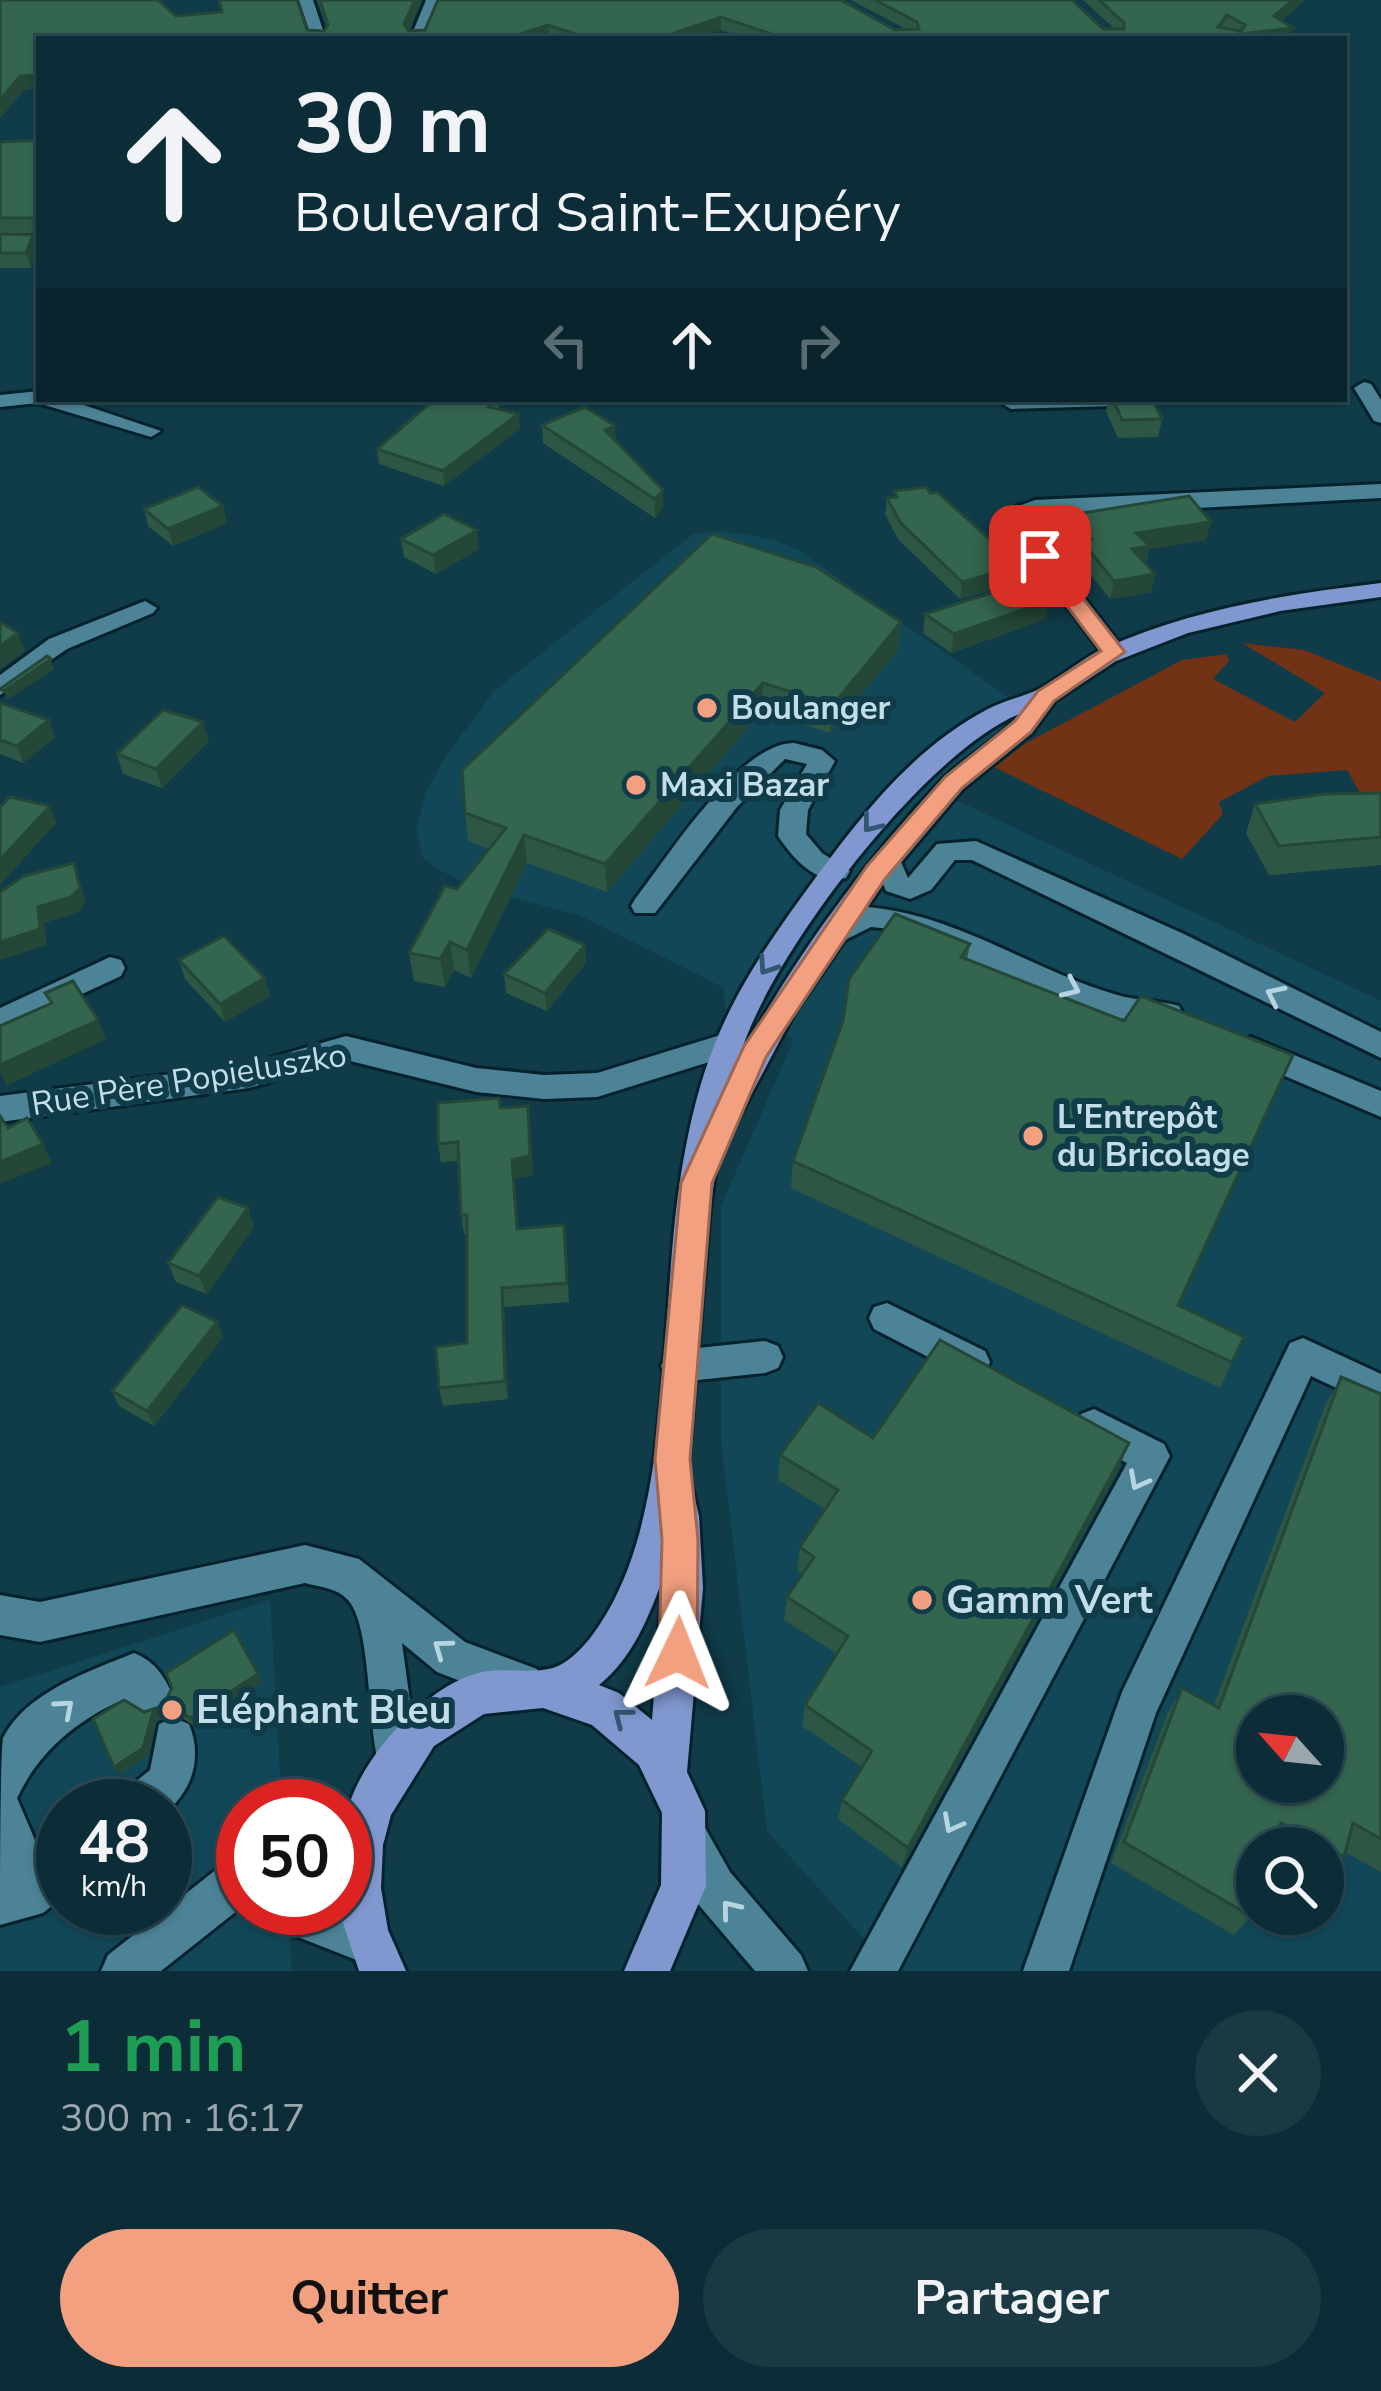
<!DOCTYPE html>
<html lang="fr">
<head>
<meta charset="utf-8">
<style>
	:root { --surface:#0c2d38; --page:#1a3943; --text:#f1f3f6; --muted:#9aa8ae; --line:#2c4953; --accent:#f2a07f }
	body { margin:0; font-family:"Nunito Sans",sans-serif; background:var(--page); color:var(--text); height:100vh; display:flex; flex-direction:column; font-size:45px; white-space:nowrap }
	* { box-sizing:border-box; margin:0 }
	p { font-size:39px; color:var(--muted) }
	.icon { flex:none; width:66px; height:66px; fill:none; stroke:currentColor; stroke-width:2; stroke-linecap:round; stroke-linejoin:round }
	.map { position:relative; height:1971px; overflow:hidden }
	.side { display:flex; flex-direction:column; background:var(--surface); flex:1 }
	.side>* { flex:none }
	.banner { position:absolute; left:36px; top:36px; width:1311px; height:366px; border-radius:0px; box-shadow:0 3px 9px #0004,0 0 0 3px var(--line); background:#0c2d38; color:var(--text); overflow:hidden }
	.needle { width:78px; rotate:297deg }
	.buttons { position:absolute; left:1236px; top:1695px; display:grid; gap:24px }
	.buttons a { display:grid; place-items:center; width:108px; height:108px; border-radius:50%; background:var(--surface); box-shadow:0 3px 9px #0004,0 0 0 3px var(--line); font-size:60px }
	.speed { position:absolute; left:36px; top:1779px; display:flex; gap:24px; font-size:60px; font-weight:700; text-align:center }
	.speed>* { display:grid; place-content:center; width:156px; height:156px; border-radius:50%; background:var(--surface); box-shadow:0 3px 9px #0004,0 0 0 3px var(--line); line-height:1 }
	.speed small { font-size:30px; font-weight:400 }
	.speed .limit { border:18px solid #d22; background:#fff; color:#111 }
	.pin { position:absolute; display:grid; place-items:center; width:102px; height:102px; color:#fff; margin:-51px; border-radius:24px; box-shadow:0 6px 18px #0006 }
	.me { position:absolute; width:132px; margin:-66px; rotate:2deg; stroke-linejoin:round; filter:drop-shadow(0 0 9px #0008) }
	.turn { display:flex; align-items:center; gap:42px; height:252px; padding:0 60px; font-size:54px }
	.turn .icon { width:156px; height:156px; stroke-width:2.5 }
	.turn b { display:block; font-size:84px; line-height:102px }
	.lanes { display:flex; align-items:center; height:114px; padding:0 60px; background:#0003; justify-content:center; gap:60px; direction:ltr }
	.lanes .off { opacity:.35 }
	.round { display:grid; place-items:center; flex:none; width:126px; height:126px; border-radius:63px; background:var(--page) }
	.headline { display:flex; align-items:center; justify-content:space-between; height:204px; padding:0 60px }
	h1 { font-size:72px; font-weight:700; line-height:90px; color:#1e9e55 }
	.button { display:flex; gap:24px; margin-top:auto; padding:24px 60px }
	.button a { flex:1; height:138px; border-radius:72px; background:var(--accent); color:#111; font-size:48px; font-weight:700; line-height:138px; text-align:center }
	.button a+a { background:var(--page); color:var(--text) }
	.map>svg:first-child { display:block }
	.built { fill:#124758; fill-rule:evenodd }
	.green { fill:#713215 }
	.lines { fill:none; stroke-linecap:round; stroke-linejoin:round }
	.minor-casing { stroke:#04222b; stroke-width:6 }
	.major-casing { stroke:#04222b; stroke-width:6 }
	.minor { fill:#4c8396; fill-rule:evenodd }
	.major { fill:#8197d0; fill-rule:evenodd }
	.wall { fill:#2d5744 }
	.shaded-wall { fill:#244737 }
	.building { fill:#34654f; stroke:#244737; stroke-width:3; fill-rule:evenodd }
	.oneway { stroke:#325772 }
	.oneway2 { stroke:#b7d5e1 }
	.route { fill:#f2a07f; stroke:#9d6853; stroke-width:3 }
	.poi-dot { fill:#f2a07f; stroke:#103c4a; stroke-width:4.5 }
	.labels { text-anchor:middle; dominant-baseline:central; stroke-width:12; stroke-linejoin:round; paint-order:stroke }
	.poi-label { font-size:33px; font-weight:bold; fill:#c3dee9; stroke:#103c4a; text-anchor:start }
	.street-label { font-size:33px; fill:#c3dee9; stroke:#103c4a }
	.near-poi-label { font-size:39px; font-weight:bold; fill:#c3dee9; stroke:#103c4a; text-anchor:start }
</style>
</head>
<body>
<div class="map">
<svg width="1381" height="1971" viewBox="0 0 1381 1971">
	<rect width="100%" height="100%" fill="#103c4a"/>
	<g class="built">
		<path d="M721 531 772 539 798 550 1018 704 958 801 1381 1001V1971H893L767 1831 721 1440V1206L794 1039 725 1009 724 988 581 916 471 886 440 870 423 858 416 829 426 792 446 756 495 690 693 534ZM1257 1716H1323V1782H1257ZM1257 1848H1323V1914H1257Z"/>
		<path d="M270 1600 282 1806H243V1908H288L292 1971H0V1687ZM63 1806H165V1908H63Z"/>
	</g>
	<polygon class="green" points="1242,643 1304,650 1381,681 1381,792 1360,793 1347,770 1268,776 1219,802 1223,814 1182,859 994,767 1026,743 1182,660 1227,654 1229,661 1213,679 1295,722 1325,693"/>
	<g class="lines">
		<defs>
			<g id="minor">
				<polygon points="299,0 313,0 326,39 312,39"/>
				<polygon points="426,0 440,0 424,39 410,39"/>
				<polygon points="39,235 39,245 0,246 0,236"/>
				<polygon points="1364,382 1371,384 1381,400 1381,423 1374,421 1354,388"/>
				<polygon points="39,391 39,399 66,399 161,431 151,437 38,403 0,407 0,395"/>
				<polygon points="995,399 1157,399 1147,405 1011,409"/>
				<polygon points="1381,484 1381,498 1030,517 1027,524 1126,652 1114,659 1105,657 1005,524 1013,508 1035,500"/>
				<polygon points="145,601 157,608 153,613 67,649 0,695 0,675 49,639"/>
				<path d="M794 743 822 750 835 761 808 810 806 834 822 853 850 871 846 878C816 886 793 858 778 836L780 810 807 764 785 759 737 807 655 913H635L631 906 635 899C668 857 739 743 794 743Z"/>
				<polygon points="976,841 1184,934 1381,1032 1381,1058 972,860 955,860 931,890 910,899 886,891 873,860 887,851 897,853 908,878 937,844"/>
				<path d="M867 907C955 914 1030 969 1114 994 1135 1001 1158 1000 1179 1006L1183 1014 1179 1022C1124 1039 959 954 901 930L871 927 841 942H821L816 935 821 928Z"/>
				<polygon points="110,957 121,960 125,968 121,976 0,1032 0,1008"/>
				<polygon points="727,1033 738,1037 742,1045 738,1053 597,1097 544,1099 476,1092 346,1060 249,1088 0,1122 0,1096 249,1064 346,1036 476,1068 544,1075 597,1073"/>
				<polygon points="1251,1037 1381,1091 1381,1117 1240,1057 1235,1049 1240,1041"/>
				<polygon points="887,1303 985,1351 990,1362 985,1373 972,1378 959,1373 874,1329 869,1318 874,1307"/>
				<polygon points="1303,1338 1381,1374 1381,1409 1311,1376 1156,1713 1069,1971 1023,1971 1122,1692 1290,1343"/>
				<polygon points="765,1341 778,1346 783,1357 778,1368 765,1373 679,1382 666,1377 661,1366 666,1355 679,1350"/>
				<polygon points="1094,1409 1164,1444 1170,1456 898,1971 850,1971 1127,1463 1081,1438 1075,1426 1081,1414"/>
				<path d="M305 1545 359 1559 465 1642 537 1669 543 1684 537 1699 522 1705 437 1672 402 1643 418 1759 412 1774 397 1780 382 1774C366 1735 373 1628 348 1600 337 1588 320 1587 305 1583L40 1642 0 1635V1595L40 1602Z"/>
				<path d="M134 1653C154 1661 164 1675 172 1694L166 1709 151 1715 124 1699C76 1721 40 1750 17 1798L40 1852 37 1860 63 1846V1897L43 1913 0 1925C0 1894 0 1756 3 1738 26 1692 90 1671 134 1653Z"/>
				<path d="M174 1718 189 1724C203 1758 192 1791 165 1813V1806H117L124 1791 150 1770 159 1724Z"/>
				<polygon points="688,1820 704,1826 730,1872 801,1955 808,1971 755,1971 698,1904 666,1842 672,1826"/>
				<polygon points="243,1855 243,1906 161,1971 101,1971 108,1955 227,1861"/>
				<polygon points="258,1908 340,1908 385,1926 392,1942 385,1958 369,1965 265,1924"/>
			</g>
			<path id="major" d="M1381 583V597L1280 611 1188 633 1116 661 1055 701 1032 733 963 789 886 880 795 1012 735 1125 722 1128 710 1209 688 1470 699 1516 703 1588 687 1772 705 1811 706 1886 670 1971H624L661 1885 662 1813 639 1765 592 1725 543 1708 484 1714 434 1746 391 1815 383 1845 381 1888 388 1930 406 1971H359L338 1908H345C345 1880 342 1850 345 1823 352 1766 423 1687 478 1673 501 1667 532 1674 553 1668 580 1659 603 1622 615 1598 671 1489 661 1310 679 1188 698 1060 727 999 803 895 854 825 909 750 988 709 1005 700 1024 697 1041 688 1063 676 1082 658 1105 648 1192 609 1287 594 1381 583ZM1019 714C999 741 965 756 941 781 862 864 794 959 739 1059 766 960 923 754 1019 714ZM663 1578 652 1720 619 1693 599 1685C632 1659 649 1617 663 1578Z"/>
		</defs>
		<use href="#minor" class="minor-casing"/>
		<use href="#major" class="major-casing"/>
		<use href="#minor" class="minor"/>
		<use href="#major" class="major"/>
	</g>
	<g class="wall">
		<polygon points="0,0 324,31 327,27 317,0 422,0 409,31 841,0 895,30 906,29 851,0 1072,0 1103,29 1115,29 1083,0 1305,0 1281,21 1293,28 1290,39 748,39 721,30 695,39 554,39 549,37 545,39 39,39 39,88 24,90 0,118"/>
		<polygon points="39,140 39,233 0,233 0,142"/>
		<polygon points="0,234 33,235 37,250 31,268 0,268"/>
		<polygon points="498,399 499,409 518,414 520,429 444,486 379,464 377,449 447,403"/>
		<polygon points="1109,399 1152,399 1162,419 1158,437 1118,438 1106,411"/>
		<polygon points="542,425 615,426 615,441 663,490 663,508 655,518 543,443"/>
		<polygon points="894,491 930,493 1003,563 1006,586 960,599 898,539 885,514 887,498 894,497"/>
		<polygon points="144,509 227,523 173,546 148,526"/>
		<polygon points="1077,514 1206,540 1149,549 1146,564 1155,574 1151,592 1110,599 1077,558 1079,547 1071,537"/>
		<polygon points="401,539 479,549 436,574 404,557"/>
		<polygon points="925,614 1046,619 951,653 923,633"/>
		<polygon points="901,622 898,650 830,733 762,711 607,892 527,863 471,978 454,970 445,987 414,981 409,953 489,849 468,841 465,813"/>
		<polygon points="0,703 55,737 23,763 0,754"/>
		<polygon points="209,741 162,788 123,774 117,754"/>
		<polygon points="1381,793 1381,865 1269,875 1246,833 1255,804"/>
		<polygon points="970,944 967,960 1281,1083 1179,1306 1244,1337 1220,1388 791,1188 793,1161"/>
		<polygon points="585,945 586,963 547,1011 506,993 504,974"/>
		<polygon points="179,960 270,996 225,1022 185,979"/>
		<polygon points="501,1108 530,1125 533,1175 514,1179 518,1228 566,1244 569,1302 504,1307 508,1399 443,1406 439,1388 467,1343 467,1234 464,1234 461,1215 459,1161 441,1162 438,1144"/>
		<polygon points="254,1227 207,1294 176,1282 168,1263"/>
		<polygon points="217,1322 223,1337 154,1426 119,1406 112,1391"/>
		<polygon points="1341,1377 1381,1394 1381,1872 1345,1852 1344,1857 1324,1878 1323,1848 1257,1848 1251,1916 1234,1935 1111,1863 1168,1712 1182,1688 1214,1705 1325,1406"/>
		<polygon points="873,1438 1119,1468 902,1867 838,1819 842,1800 862,1767 802,1726 805,1705 837,1654 784,1620 787,1597 803,1574 797,1570 800,1547 825,1509 778,1480 780,1455"/>
		<polygon points="262,1682 194,1726 176,1714 157,1720 148,1755 120,1774 144,1712"/>
	</g>
	<g class="shaded-wall">
		<polygon points="415,0 422,0 406,37 404,24"/>
		<polygon points="1293,0 1305,0 1271,29 1274,16"/>
		<polygon points="721,17 721,30 695,39 657,39"/>
		<polygon points="548,25 549,37 515,39 520,34"/>
		<polygon points="1293,28 1290,39 1231,39 1232,35"/>
		<polygon points="39,75 39,88 24,90 0,118 0,100 20,76"/>
		<polygon points="33,235 37,250 31,268 26,253"/>
		<polygon points="518,414 520,429 444,486 443,471"/>
		<polygon points="615,426 616,445 605,430"/>
		<polygon points="663,490 663,508 655,518 655,499"/>
		<polygon points="223,506 227,523 173,546 168,529"/>
		<polygon points="1211,522 1206,540 1149,549 1146,564 1128,567 1136,533"/>
		<polygon points="477,530 479,549 436,574 433,555"/>
		<polygon points="1009,569 1006,586 960,599 962,582"/>
		<polygon points="1155,574 1151,592 1110,599 1114,581"/>
		<polygon points="1050,600 1046,619 951,653 954,634"/>
		<polygon points="901,622 898,650 830,733 833,705"/>
		<polygon points="18,633 25,651 0,669 0,646"/>
		<polygon points="51,659 54,669 7,700 4,691"/>
		<polygon points="763,683 762,711 607,892 605,864"/>
		<polygon points="49,720 55,737 23,763 17,746"/>
		<polygon points="203,722 209,741 162,788 156,769"/>
		<polygon points="50,806 56,823 0,885 0,860"/>
		<polygon points="524,835 527,863 471,978 467,950"/>
		<polygon points="74,863 86,903 77,913 44,923 47,945 0,960 0,942 38,907"/>
		<polygon points="450,942 454,970 445,987 440,959"/>
		<polygon points="585,945 586,963 547,1011 545,993"/>
		<polygon points="265,978 270,996 225,1022 220,1004"/>
		<polygon points="98,1020 106,1039 6,1086 0,1072 0,1065"/>
		<polygon points="1293,1055 1281,1083 1168,1332 1178,1305"/>
		<polygon points="528,1106 533,1175 514,1179 519,1247 512,1160"/>
		<polygon points="43,1144 52,1163 0,1184 0,1162"/>
		<polygon points="248,1208 254,1227 207,1294 199,1276"/>
		<polygon points="502,1288 504,1307 508,1399 505,1381"/>
		<polygon points="217,1322 223,1337 154,1426 147,1411"/>
		<polygon points="1129,1443 1119,1468 902,1867 908,1848"/>
		<polygon points="258,1674 262,1682 194,1726 190,1718"/>
		<polygon points="171,1706 176,1714 157,1720 148,1755 120,1774 114,1767 153,1712"/>
	</g>
	<g class="building">
		<path d="M0 0H158L176 16 222 12 219 0H297L307 30 324 31 328 25 320 0H415L404 24 409 31 425 30 438 0H841L895 30 919 29 917 22 875 0H1072L1103 29H1124V23L1099 0H1293L1274 16 1293 28 1232 35 1239 39H786L721 17 657 39H591L548 25 520 34 515 39H39V75L20 76 0 100ZM1227 15 1245 25 1241 31 1218 27Z"/>
		<polygon points="39,140 38,218 0,218 0,142"/>
		<polygon points="0,234 33,235 26,253 0,253"/>
		<polygon points="435,399 447,403 452,399 498,399 489,407 518,414 443,471 377,449"/>
		<polygon points="1113,399 1152,399 1162,419 1122,420"/>
		<polygon points="585,407 615,426 605,430 663,490 655,499 542,425"/>
		<polygon points="198,487 223,506 168,529 144,509"/>
		<polygon points="927,487 930,493 937,492 1005,553 994,555 1009,569 962,582 900,522 887,498 897,497 894,491"/>
		<polygon points="1189,496 1211,522 1136,533 1150,546 1132,549 1155,574 1114,581 1081,540 1091,539 1074,520 1081,518 1077,514"/>
		<polygon points="444,514 477,530 433,555 401,539"/>
		<polygon points="712,534 816,567 901,622 833,705 763,683 605,864 524,835 467,950 450,942 440,959 409,953 445,886 457,889 506,828 465,813 462,770"/>
		<polygon points="1041,577 1050,600 954,634 925,614"/>
		<polygon points="0,622 18,633 0,646"/>
		<polygon points="47,656 51,659 4,691 0,689"/>
		<polygon points="0,703 49,720 17,746 0,740"/>
		<polygon points="163,710 203,722 156,769 117,754"/>
		<polygon points="1381,793 1381,837 1279,846 1255,804 1325,794"/>
		<polygon points="10,797 50,806 0,860 0,807"/>
		<polygon points="74,863 80,888 71,897 38,907 40,929 0,942 0,892 24,876"/>
		<polygon points="895,914 970,944 961,957 1124,1021 1141,996 1293,1055 1178,1305 1244,1337 1232,1362 793,1161 843,1021 849,979"/>
		<polygon points="548,929 585,945 545,993 504,974"/>
		<polygon points="224,936 265,978 220,1004 179,960"/>
		<polygon points="73,981 98,1020 0,1065 0,1026 52,1003 45,993"/>
		<polygon points="499,1098 500,1108 528,1106 530,1156 512,1160 517,1229 564,1225 567,1283 502,1288 505,1381 439,1388 436,1347 467,1343 467,1215 461,1215 458,1142 438,1144 438,1103"/>
		<polygon points="0,1116 8,1128 27,1118 43,1144 0,1162"/>
		<polygon points="218,1197 248,1208 199,1276 168,1263"/>
		<polygon points="182,1305 217,1322 147,1411 112,1391"/>
		<polygon points="940,1340 1129,1443 908,1848 842,1800 872,1751 805,1705 848,1636 787,1597 814,1557 800,1547 838,1490 780,1455 818,1403 873,1438"/>
		<path d="M1341 1377 1381 1394V1839L1353 1823 1344 1857 1281 1823 1273 1848H1257V1898L1251 1916 1124 1842 1182 1688 1219 1708ZM1257 1716H1323V1782H1257Z"/>
		<polygon points="234,1630 258,1674 190,1718 171,1706 153,1712 143,1748 114,1767 93,1719 124,1700 144,1712 163,1706 172,1688 166,1673"/>
	</g>
	<defs><path id="oneway-chevron" d="M-2-3.5L2.5 0L-2 3.5" fill="none" stroke-width="1.6" stroke-linecap="round" stroke-linejoin="round" transform="scale(3)"/></defs>
	<g class="oneway">
		<use href="#oneway-chevron" transform="translate(871 824) rotate(128)"/>
		<use href="#oneway-chevron" transform="translate(767 966) rotate(124)"/>
		<use href="#oneway-chevron" transform="translate(622 1717) rotate(-142)"/>
	</g>
	<g class="oneway2">
		<use href="#oneway-chevron" transform="translate(1071 988) rotate(24)"/>
		<use href="#oneway-chevron" transform="translate(1275 995) rotate(-154)"/>
		<use href="#oneway-chevron" transform="translate(1138 1481) rotate(118)"/>
		<use href="#oneway-chevron" transform="translate(442 1648) rotate(-144)"/>
		<use href="#oneway-chevron" transform="translate(65 1708) rotate(-41)"/>
		<use href="#oneway-chevron" transform="translate(952 1824) rotate(118)"/>
		<use href="#oneway-chevron" transform="translate(730 1909) rotate(-129)"/>
	</g>
	<polygon class="route" points="1040,550 1047,552 1125,652 1054,701 1031,732 962,788 885,879 766,1057 712,1183 690,1459 698,1540 697,1653 691,1666 678,1672 665,1666 659,1653 662,1540 655,1459 681,1183 744,1046 867,866 945,777 1015,721 1038,691 1101,651 1029,556"/>
	<g class="poi-dot">
		<circle cx="707" cy="708" r="12"/>
		<circle cx="636" cy="785" r="12"/>
		<circle cx="1033" cy="1136" r="12"/>
		<circle cx="922" cy="1600" r="12"/>
		<circle cx="172" cy="1710" r="12"/>
	</g>
	<g class="labels">
		<g class="poi-label">
			<text x="731" y="708">Boulanger</text>
			<text x="660" y="785">Maxi Bazar</text>
			<text x="1057" y="1117">L'Entrepôt<tspan x="1057" dy="38">du Bricolage</tspan></text>
		</g>
		<g class="street-label">
			<text transform="translate(189 1080) rotate(-9)">Rue Père Popieluszko</text>
		</g>
		<g class="near-poi-label">
			<text x="946" y="1600">Gamm Vert</text>
			<text x="196" y="1710">Eléphant Bleu</text>
		</g>
	</g>
</svg>
<div class="buttons">
<a><svg class="needle" viewBox="-14 -14 28 28"><path d="M0-13l5 13h-10z" fill="#e53935"/><path d="M0 13l5-13h-10z" fill="#9aa8ae"/></svg></a>
<a><svg class="icon" aria-label="search" viewBox="0 0 24 24"><circle cx="10" cy="10" r="6"/><path d="M15 15l6 6"/></svg></a>
</div>
<div class="speed"><div>48<small>km/h</small></div><div class="limit">50</div></div>
<div class="pin" style="left:1040px;top:556px;background:#d93025"><svg class="icon" aria-label="arrive" viewBox="0 0 24 24"><path d="M6 21V4h12l-3 4 3 4H6"/></svg></div>
<svg class="me" style="left:678px;top:1653px" viewBox="-20 -20 40 40"><path d="M0-17L14 15 0 8-14 15z" fill="#f2a07f" stroke="#fff" stroke-width="4"/></svg>
<div class="banner">
<div class="turn"><svg class="icon" aria-label="ahead" viewBox="0 0 24 24"><path d="M12 20V5M6 11l6-6 6 6"/></svg><div><b>30 m</b>Boulevard Saint-Exupéry</div></div>
<div class="lanes"><svg class="icon off" aria-label="left" viewBox="0 0 24 24"><path d="M17 20v-9H6M10 6l-5 5 5 5"/></svg><svg class="icon" aria-label="ahead" viewBox="0 0 24 24"><path d="M12 20V5M6 11l6-6 6 6"/></svg><svg class="icon off" aria-label="right" viewBox="0 0 24 24"><path d="M7 20v-9h11M14 6l5 5-5 5"/></svg></div>
</div>
</div>
<section class="side">
<div class="headline"><div><h1>1 min</h1><p>300 m · 16:17</p></div><a class="round"><svg class="icon" aria-label="close" viewBox="0 0 24 24"><path d="M6 6l12 12M18 6L6 18"/></svg></a></div>
<div class="button"><a>Quitter</a><a>Partager</a></div>
</section>
</body>
</html>
